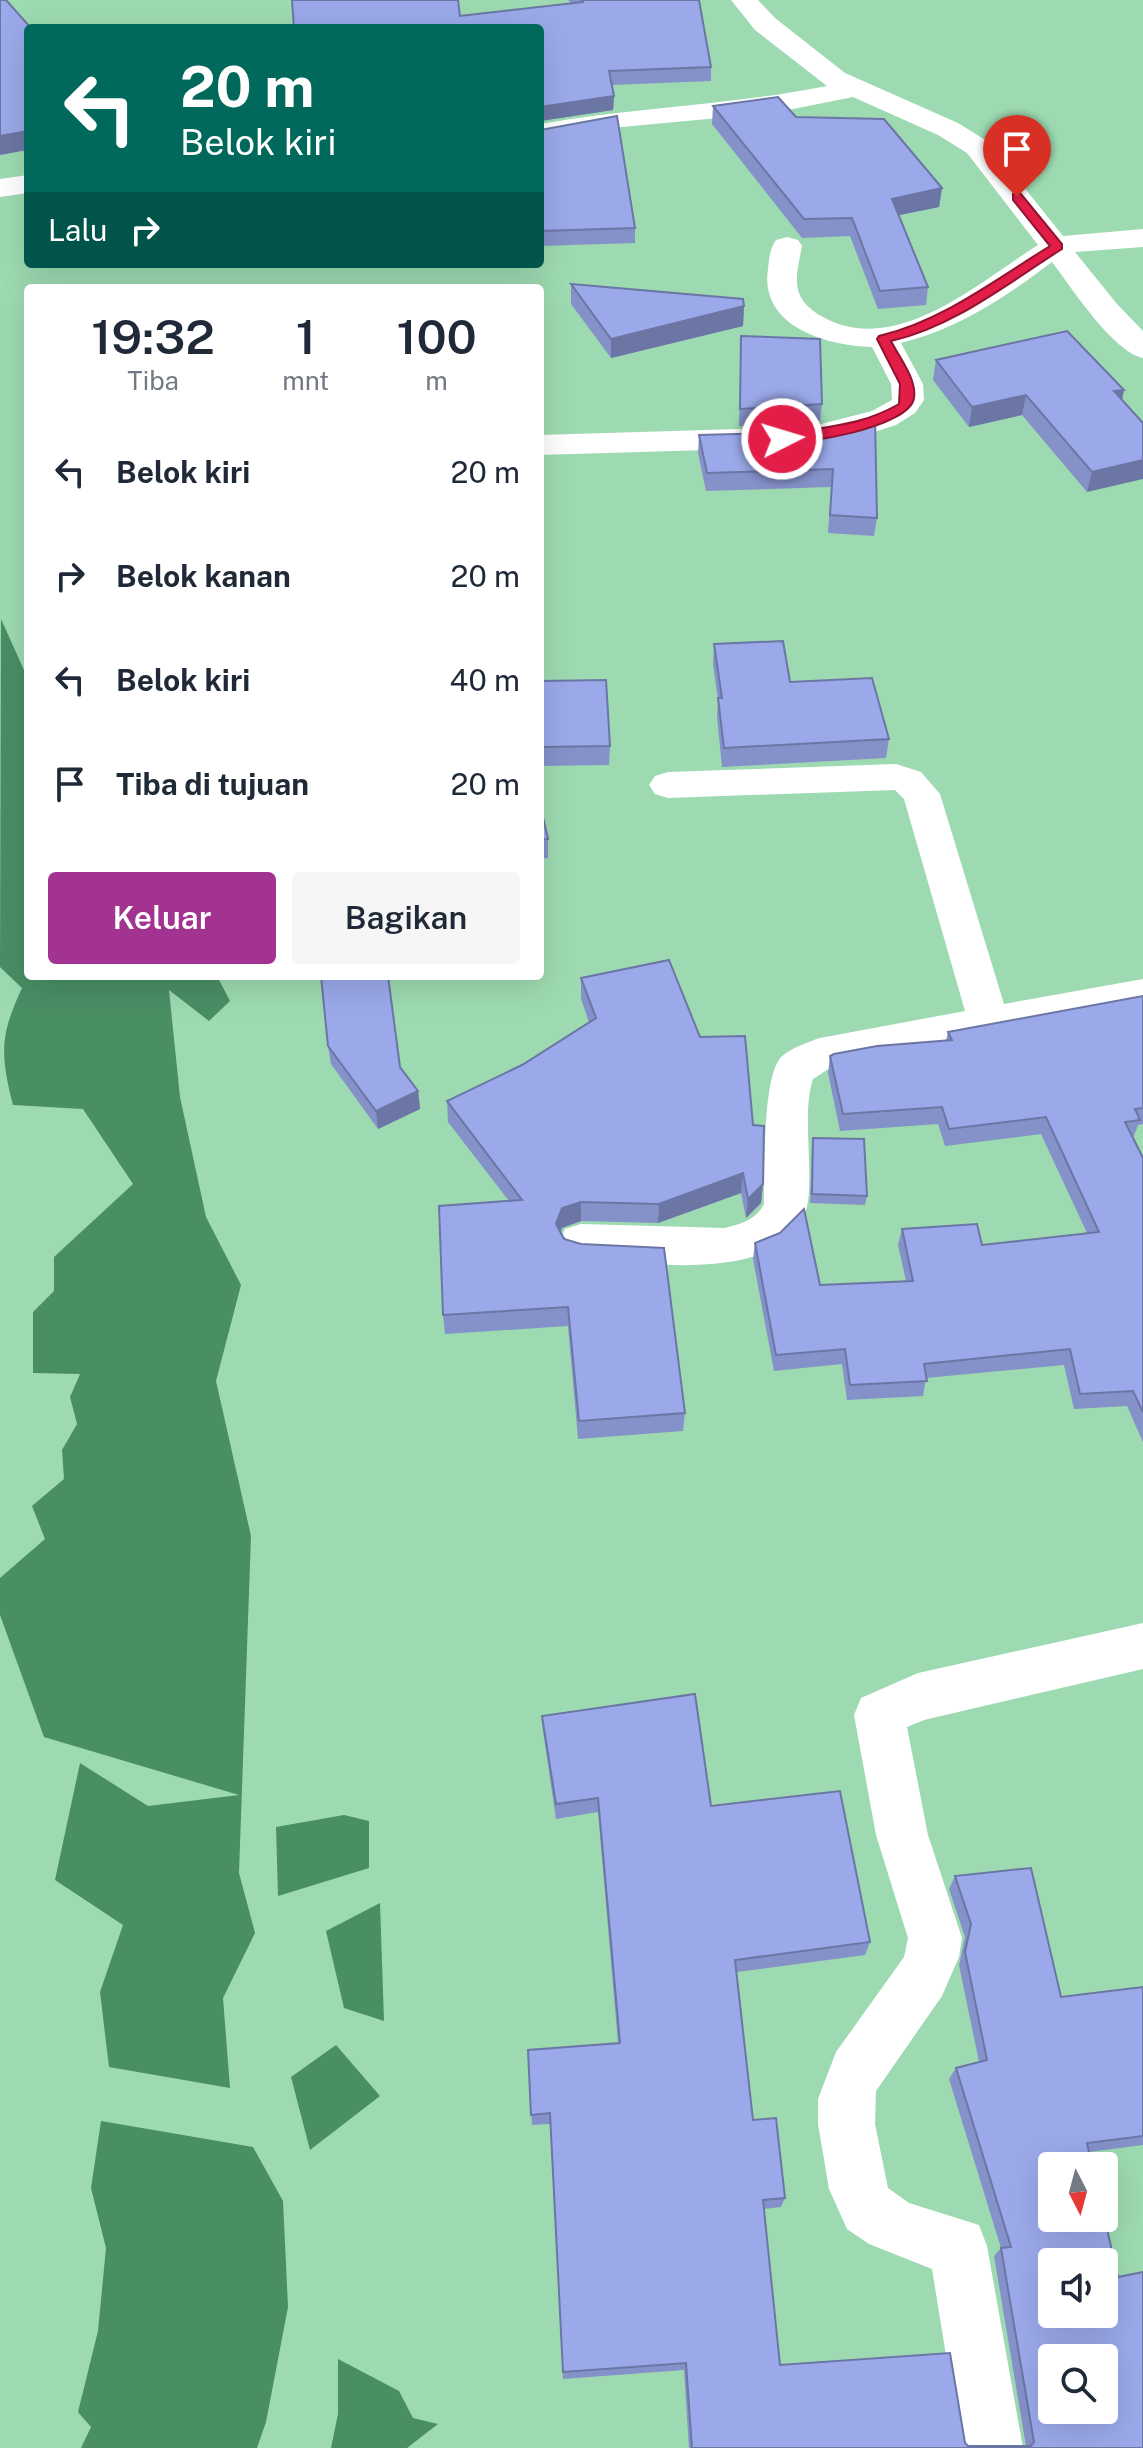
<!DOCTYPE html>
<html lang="id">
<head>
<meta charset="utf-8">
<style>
	:root { --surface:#fff; --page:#f6f6f7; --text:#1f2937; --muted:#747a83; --accent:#a33391 }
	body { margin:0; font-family:"Public Sans",sans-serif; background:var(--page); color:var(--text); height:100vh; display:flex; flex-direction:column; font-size:30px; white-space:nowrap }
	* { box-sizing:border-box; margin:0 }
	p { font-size:26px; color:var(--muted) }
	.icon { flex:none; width:44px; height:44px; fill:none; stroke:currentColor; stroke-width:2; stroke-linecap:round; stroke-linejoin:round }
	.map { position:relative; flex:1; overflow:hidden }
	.drawer { position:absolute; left:24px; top:284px; width:520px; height:696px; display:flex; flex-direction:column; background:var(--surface); border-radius:8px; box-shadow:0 8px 32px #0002 }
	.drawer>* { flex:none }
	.banner { position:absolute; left:24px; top:24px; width:520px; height:244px; border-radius:8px; box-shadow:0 8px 32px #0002; background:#00695c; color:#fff; overflow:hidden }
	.needle { width:52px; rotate:174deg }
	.fabs { position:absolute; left:1038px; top:2152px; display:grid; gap:16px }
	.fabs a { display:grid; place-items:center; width:80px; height:80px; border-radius:8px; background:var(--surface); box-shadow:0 8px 32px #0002; font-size:40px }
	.pin { position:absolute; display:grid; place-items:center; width:68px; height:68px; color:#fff; margin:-82px -34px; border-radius:50% 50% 50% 0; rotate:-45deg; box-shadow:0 0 8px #0007 }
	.pin .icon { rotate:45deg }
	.me { position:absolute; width:88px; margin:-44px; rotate:85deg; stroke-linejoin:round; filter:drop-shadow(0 0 6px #0008) }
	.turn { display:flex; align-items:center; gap:28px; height:168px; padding:0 24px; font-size:36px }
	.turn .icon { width:104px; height:104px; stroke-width:2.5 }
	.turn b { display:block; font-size:56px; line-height:68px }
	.then { display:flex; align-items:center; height:76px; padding:0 24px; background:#0003; gap:16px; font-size:30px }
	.eta { display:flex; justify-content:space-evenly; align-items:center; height:136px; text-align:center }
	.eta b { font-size:48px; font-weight:600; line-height:56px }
	.button { display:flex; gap:16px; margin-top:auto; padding:16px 24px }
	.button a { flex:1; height:92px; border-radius:8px; background:var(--accent); color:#fff; font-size:32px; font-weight:600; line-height:92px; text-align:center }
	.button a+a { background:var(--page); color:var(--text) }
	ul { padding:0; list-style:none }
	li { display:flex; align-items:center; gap:24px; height:104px; padding:0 24px }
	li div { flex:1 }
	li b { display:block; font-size:30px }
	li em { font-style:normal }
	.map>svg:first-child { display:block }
	.water { fill:#4a8e64 }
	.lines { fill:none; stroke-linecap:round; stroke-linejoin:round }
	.street { fill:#fff; fill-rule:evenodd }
	.wall { fill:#8591c9 }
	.shaded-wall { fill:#6c76a4 }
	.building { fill:#9ba9ea; stroke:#6c76a4; stroke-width:2; fill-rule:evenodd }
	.route { fill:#e11d48; stroke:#92132f; stroke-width:2 }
</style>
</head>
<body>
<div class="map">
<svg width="1143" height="2448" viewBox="0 0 1143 2448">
	<rect width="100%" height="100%" fill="#9ddab1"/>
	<g class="water">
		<path d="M1 619 28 679V976H217L230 1001 209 1021 169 990 180 1097 206 1217 241 1285 216 1381 251 1536 239 1873 255 1933 223 1998 230 2088 109 2067 100 1992 123 1925 55 1880 80 1763 148 1806 239 1795 44 1737 0 1615V1578L45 1539 32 1506 64 1479 62 1450 77 1424 70 1397 80 1374 33 1373V1312L54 1291V1257L133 1184 83 1109 13 1105C0 1054 0 1035 22 988L0 967Z"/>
		<polygon points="344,1815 369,1821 369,1868 278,1896 276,1827"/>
		<polygon points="380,1903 384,2021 344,2008 326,1931"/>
		<polygon points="336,2045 380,2096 310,2150 291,2077"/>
		<polygon points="101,2121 253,2147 283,2201 288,2307 266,2422 257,2448 81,2448 91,2427 78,2412 98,2331 106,2248 91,2188"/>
		<polygon points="338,2359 399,2391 413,2418 438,2424 407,2448 331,2448 338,2414"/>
	</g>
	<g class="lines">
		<g class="street">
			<path d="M731 0H758L775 18 845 73 958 123 987 141 1063 236 1143 229V247L1075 252 1117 304 1143 331V358C1112 351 1072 288 1052 262 1006 297 958 329 901 343L923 384 924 400 915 413 896 425 862 436 809 447 540 455V435L809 427 872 411 892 400 891 384 872 347C826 346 759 326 768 269 769 259 770 248 776 240L787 237 798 240 802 246C796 277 789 297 821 316 895 359 979 282 1038 245L967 153 938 135 853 97 773 113 611 128 540 142V124C635 107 732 105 827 86L755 30Z"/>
			<polygon points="28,175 28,193 0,197 0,179"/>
			<path d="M896 764 921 772 940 794 1004 1004 1143 979V1009L830 1068 813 1079C802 1111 813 1166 808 1201 796 1288 643 1262 581 1260L565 1255 559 1242 565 1229 581 1224 724 1228C741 1224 756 1220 764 1204 765 1173 762 1078 781 1057 791 1048 808 1042 820 1038L965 1011 904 799 895 790 668 798 655 794 649 785 655 776 668 772Z"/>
			<polygon points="1143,1623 1143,1669 924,1720 907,1727 928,1835 962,1938 959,1957 942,1996 876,2091 875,2124 888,2188 909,2203 979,2225 987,2246 1023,2448 961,2448 932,2269 869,2244 847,2229 829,2189 818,2124 818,2099 836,2052 904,1957 908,1938 876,1835 854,1715 861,1698 918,1673"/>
		</g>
	</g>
	<g class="wall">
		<polygon points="0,0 28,28 28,171 24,150 0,155"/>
		<polygon points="568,0 699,0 711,67 711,81 612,85 614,96 613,110 540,121 540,28 460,16 571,3"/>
		<polygon points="713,106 796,117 942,188 939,207 899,215 928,287 926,305 878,309 850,236 802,238 712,124"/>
		<polygon points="540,130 635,228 635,243 540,246"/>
		<polygon points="571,284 744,306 743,326 611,358 571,304"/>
		<polygon points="741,336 822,404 820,421 739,426"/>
		<polygon points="936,360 1124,390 1122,400 1087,492 1022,415 969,427 933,380"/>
		<polygon points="811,432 877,518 874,536 828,533 831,487 706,491 698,453 699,435"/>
		<polygon points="714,644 790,682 889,739 886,758 722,767 717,717 718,700 713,664"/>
		<polygon points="540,681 610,746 609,765 540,766"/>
		<polygon points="540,804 548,839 548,858 540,859"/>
		<polygon points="581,978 700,1037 753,1125 763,1184 761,1203 746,1218 741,1193 658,1223 581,1221 562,1228 561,1232 685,1413 683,1431 578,1439 568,1326 445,1334 443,1315 509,1201 448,1122 447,1101 522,1065 589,1022 581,999"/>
		<polygon points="1143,996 1143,1124 1138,1125 1134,1136 1133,1137 1143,1158 1143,1442 1127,1406 1074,1409 1064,1365 926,1378 923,1396 847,1400 842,1364 774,1371 753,1259 755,1243 820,1285 906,1281 898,1245 902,1229 982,1245 1087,1233 1041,1134 945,1146 938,1124 840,1131 828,1073 830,1056 946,1041 948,1032"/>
		<polygon points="328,1046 400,1067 418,1091 420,1109 378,1129 331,1064"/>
		<polygon points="813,1138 867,1196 865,1205 810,1203 812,1147"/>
		<polygon points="542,1716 711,1806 870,1942 865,1955 737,1972 753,2120 785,2198 781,2207 764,2209 780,2365 965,2443 968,2446 1026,2446 994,2256 1001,2248 949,2079 956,2068 979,2062 959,1965 965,1937 949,1889 955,1876 1061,1997 1143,1987 1143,2145 1089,2152 1143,2448 689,2448 684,2370 563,2379 550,2124 532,2125 528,2050 618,2043 598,1812 556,1819 543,1731"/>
	</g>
	<g class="shaded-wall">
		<polygon points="614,96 613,110 540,121 540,107"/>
		<polygon points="23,132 27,150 0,155 0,136"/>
		<polygon points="942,188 939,207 890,217 892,199"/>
		<polygon points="744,306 743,326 611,358 611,339"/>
		<polygon points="1124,390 1120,409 1114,391"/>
		<polygon points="1026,395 1022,415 969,427 972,407"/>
		<polygon points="1143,460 1143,479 1087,492 1092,472"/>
		<polygon points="418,1091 420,1109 378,1129 376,1111"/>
		<polygon points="743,1173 741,1193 658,1223 659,1204"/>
		<polygon points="763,1184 761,1203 746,1218 748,1199"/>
		<polygon points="581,1202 581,1221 562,1228 556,1243 556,1224 562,1208"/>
	</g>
	<g class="building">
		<polygon points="0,0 6,0 31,28 28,28 28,154 25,154 23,132 0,136"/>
		<polygon points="292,0 458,0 460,16 583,2 582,0 699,0 711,67 609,71 614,96 540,107 540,28 294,28"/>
		<polygon points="778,97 796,117 884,119 942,188 892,199 928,287 880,291 852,218 804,219 713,106"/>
		<polygon points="617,116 635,228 540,231 540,130"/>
		<polygon points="571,284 743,299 744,306 611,339"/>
		<polygon points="1067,331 1124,390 1114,391 1143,423 1143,460 1092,472 1026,395 972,407 936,360"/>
		<polygon points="741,336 820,339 822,404 740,409"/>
		<polygon points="875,418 877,518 830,515 833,469 707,473 699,435 811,432"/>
		<polygon points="783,641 790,682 872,678 889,739 724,748 718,698 722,698 714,644"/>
		<polygon points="606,680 610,746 540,747 540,681"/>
		<polygon points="540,804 548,839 540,840"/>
		<polygon points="669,960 700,1037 745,1036 753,1125 764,1126 763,1184 748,1199 743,1173 659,1204 581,1202 562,1208 556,1224 564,1239 581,1244 664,1248 685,1413 579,1421 568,1307 443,1315 439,1206 522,1200 447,1101 522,1065 596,1018 581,978"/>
		<polygon points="321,976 388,976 400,1067 418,1091 376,1111 328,1046"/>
		<polygon points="1143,996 1143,1108 1135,1109 1140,1120 1125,1122 1143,1158 1143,1412 1133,1391 1080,1394 1070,1349 924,1364 927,1381 850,1385 845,1349 776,1355 755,1243 780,1233 804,1209 820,1285 913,1281 902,1229 977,1224 982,1245 1099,1232 1046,1117 949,1129 942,1107 843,1114 830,1056 834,1054 877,1046 952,1040 948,1032"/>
		<polygon points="813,1138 864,1139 867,1196 812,1194"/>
		<path d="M695 1694 711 1806 840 1791 870 1942 735 1960 753 2120 776 2118 785 2198 763 2200 780 2365 950 2353 965 2443 968 2446H1031L1034 2442 1001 2248 1011 2247 956 2068 987 2060 965 1952 971 1924 955 1876 1031 1868 1061 1997 1143 1987V2136L1087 2143 1092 2166H1052V2218H1104V2216L1118 2277 1143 2272V2448H692L686 2363 563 2372 550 2113 531 2115 528 2050 620 2043 598 1798 556 1804 542 1716ZM1052 2262H1104V2314H1052ZM1052 2358H1104V2410H1052Z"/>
	</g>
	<path class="route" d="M1013 194H1021L1062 244V249C1008 283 954 327 891 341 899 357 917 379 914 398 910 427 802 446 777 442V436C822 426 857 428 899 404L900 384 877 339 879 336C942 321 995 280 1050 246L1013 200Z"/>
</svg>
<div class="fabs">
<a><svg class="needle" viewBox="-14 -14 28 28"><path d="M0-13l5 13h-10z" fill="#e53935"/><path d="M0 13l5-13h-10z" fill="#747a83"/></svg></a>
<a><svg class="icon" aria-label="sound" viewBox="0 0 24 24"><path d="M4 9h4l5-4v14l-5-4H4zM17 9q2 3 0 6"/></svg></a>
<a><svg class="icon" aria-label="search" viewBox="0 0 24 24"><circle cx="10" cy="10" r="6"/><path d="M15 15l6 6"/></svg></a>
</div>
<div class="pin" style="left:1017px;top:197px;background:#d93025"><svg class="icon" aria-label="arrive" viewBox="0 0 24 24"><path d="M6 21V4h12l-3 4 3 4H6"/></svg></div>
<svg class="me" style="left:782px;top:439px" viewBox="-20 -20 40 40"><circle r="17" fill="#e11d48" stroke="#fff" stroke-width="3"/><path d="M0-11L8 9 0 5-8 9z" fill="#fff"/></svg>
<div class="banner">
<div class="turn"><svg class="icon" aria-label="left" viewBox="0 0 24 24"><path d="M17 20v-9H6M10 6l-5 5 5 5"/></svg><div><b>20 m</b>Belok kiri</div></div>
<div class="then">Lalu<svg class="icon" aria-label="right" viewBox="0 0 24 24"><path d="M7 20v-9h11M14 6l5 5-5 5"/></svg></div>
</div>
<section class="drawer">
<div class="eta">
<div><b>19:32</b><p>Tiba</p></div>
<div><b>1</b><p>mnt</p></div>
<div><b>100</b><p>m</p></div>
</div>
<ul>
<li><svg class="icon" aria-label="left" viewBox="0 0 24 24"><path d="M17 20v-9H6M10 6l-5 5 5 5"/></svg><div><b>Belok kiri</b></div><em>20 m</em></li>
<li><svg class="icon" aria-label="right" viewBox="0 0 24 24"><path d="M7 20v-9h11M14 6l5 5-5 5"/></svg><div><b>Belok kanan</b></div><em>20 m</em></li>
<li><svg class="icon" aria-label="left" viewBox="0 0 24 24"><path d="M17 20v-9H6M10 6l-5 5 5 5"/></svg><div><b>Belok kiri</b></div><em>40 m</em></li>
<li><svg class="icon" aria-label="arrive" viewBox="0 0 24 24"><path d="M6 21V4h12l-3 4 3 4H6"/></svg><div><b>Tiba di tujuan</b></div><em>20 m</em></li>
</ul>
<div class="button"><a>Keluar</a><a>Bagikan</a></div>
</section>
</div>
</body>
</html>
